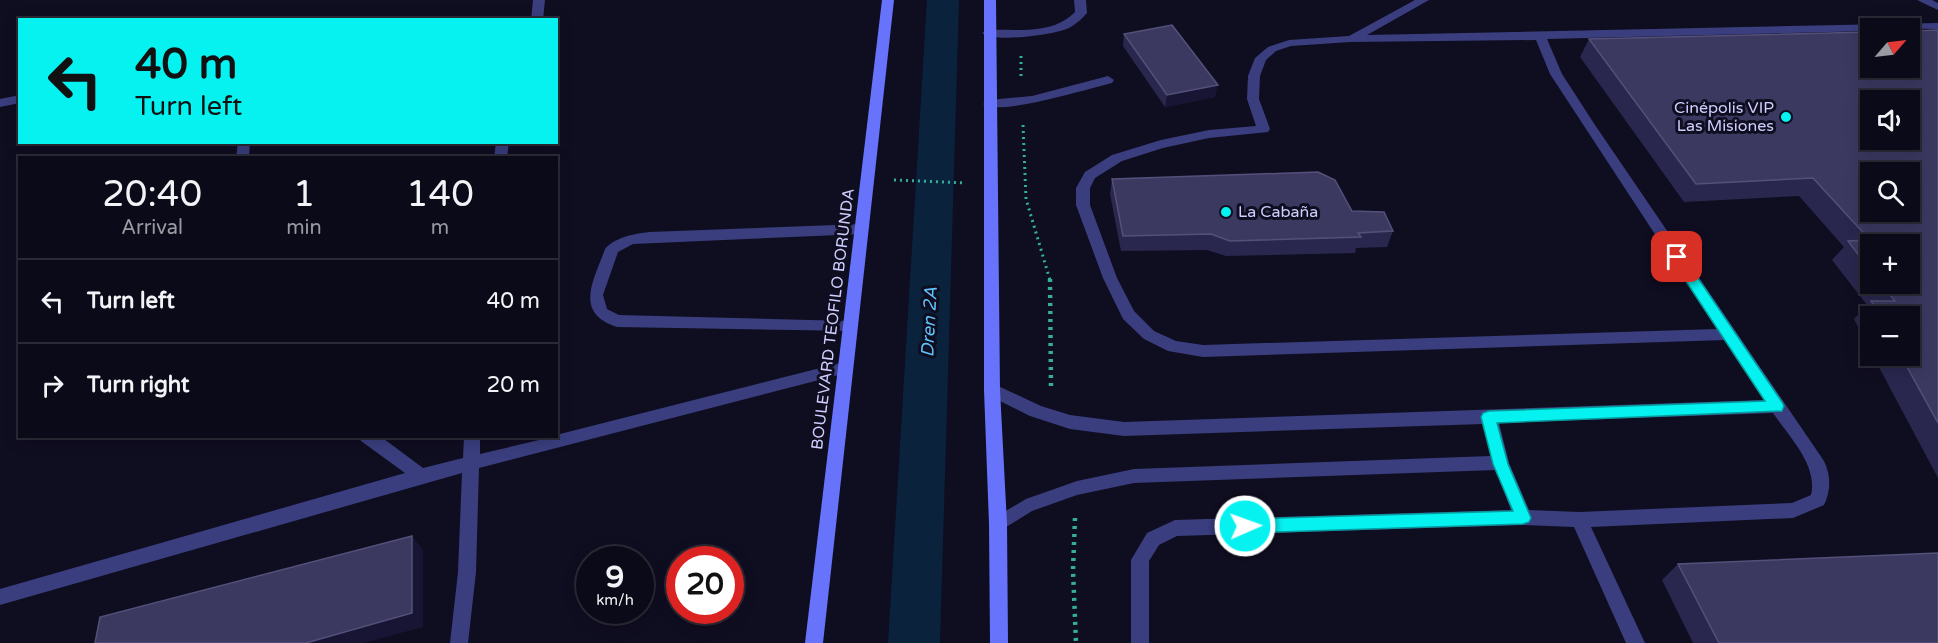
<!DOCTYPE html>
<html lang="en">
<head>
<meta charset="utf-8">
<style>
	:root { --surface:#0b0a18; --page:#141321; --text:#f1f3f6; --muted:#9a9aa2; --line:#2b2b37 }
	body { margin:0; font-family:"Varela Round",sans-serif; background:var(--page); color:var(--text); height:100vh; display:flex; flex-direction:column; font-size:22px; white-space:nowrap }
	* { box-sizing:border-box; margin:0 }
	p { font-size:20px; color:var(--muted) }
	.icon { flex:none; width:33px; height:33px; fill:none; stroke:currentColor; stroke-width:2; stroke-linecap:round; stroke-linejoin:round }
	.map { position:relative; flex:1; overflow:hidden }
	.sheet { position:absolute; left:18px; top:156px; width:540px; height:282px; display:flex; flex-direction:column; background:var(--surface); border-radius:0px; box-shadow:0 3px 15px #0003,0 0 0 2px var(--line) }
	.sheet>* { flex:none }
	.top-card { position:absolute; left:18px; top:18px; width:540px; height:126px; border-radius:0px; box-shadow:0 3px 15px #0003,0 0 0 2px var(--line); background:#06f2f1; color:#111; overflow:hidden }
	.needle { width:39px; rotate:62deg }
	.tools { position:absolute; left:1860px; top:18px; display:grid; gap:12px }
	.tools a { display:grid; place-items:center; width:60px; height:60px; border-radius:0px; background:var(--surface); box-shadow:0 3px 15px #0003,0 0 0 2px var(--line); font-size:30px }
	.speed { position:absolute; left:576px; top:546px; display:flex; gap:12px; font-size:30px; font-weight:700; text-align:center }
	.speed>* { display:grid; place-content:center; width:78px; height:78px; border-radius:50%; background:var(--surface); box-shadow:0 3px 15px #0003,0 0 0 2px var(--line); line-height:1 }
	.speed small { font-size:15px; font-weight:400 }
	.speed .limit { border:9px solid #d22; background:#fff; color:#111 }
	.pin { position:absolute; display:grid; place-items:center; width:51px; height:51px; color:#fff; margin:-26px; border-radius:12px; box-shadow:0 3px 9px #0006 }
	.me { position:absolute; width:66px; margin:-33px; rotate:88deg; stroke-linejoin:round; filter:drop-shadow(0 0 4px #0008) }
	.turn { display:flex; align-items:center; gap:21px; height:126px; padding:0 18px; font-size:27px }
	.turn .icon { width:78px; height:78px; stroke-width:2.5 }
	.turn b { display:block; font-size:42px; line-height:51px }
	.eta { display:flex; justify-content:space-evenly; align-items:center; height:102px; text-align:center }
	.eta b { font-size:36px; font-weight:600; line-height:42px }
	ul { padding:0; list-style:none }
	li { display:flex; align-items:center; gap:18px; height:84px; padding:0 18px; border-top:2px solid var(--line) }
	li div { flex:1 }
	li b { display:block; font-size:22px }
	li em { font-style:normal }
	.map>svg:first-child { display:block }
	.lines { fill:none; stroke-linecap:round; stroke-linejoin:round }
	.canal { fill:#0a223c; fill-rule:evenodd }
	.path-far1 { stroke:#31af9a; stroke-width:3; stroke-dasharray:2 4; stroke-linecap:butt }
	.path { stroke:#31af9a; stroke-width:4.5; stroke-dasharray:3 5; stroke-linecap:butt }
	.lane { fill:#3a3e7e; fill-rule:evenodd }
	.secondary { fill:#6873fb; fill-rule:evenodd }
	.wall { fill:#2a274e; fill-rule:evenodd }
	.shaded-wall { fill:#181534 }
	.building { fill:#3c3961; stroke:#53507a; stroke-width:1.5; fill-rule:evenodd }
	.route { fill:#06f2f1; stroke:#049d9d; stroke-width:1.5 }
	.poi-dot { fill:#06f2f1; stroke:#0f0d20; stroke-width:2 }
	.labels { text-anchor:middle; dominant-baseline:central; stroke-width:6; stroke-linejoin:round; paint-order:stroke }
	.poi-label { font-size:16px; fill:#cfcefe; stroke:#0f0d20; text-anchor:end }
	.street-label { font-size:16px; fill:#cfcefe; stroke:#0f0d20 }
	.water-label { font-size:18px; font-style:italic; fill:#5fc3fb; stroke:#0f0d20 }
</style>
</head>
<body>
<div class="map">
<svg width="1938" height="643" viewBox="0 0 1938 643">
	<rect width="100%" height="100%" fill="#0f0d20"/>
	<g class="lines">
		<polygon class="canal" points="927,0 959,0 940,643 888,643"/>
		<g class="path-far1">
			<polyline points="1021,56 1021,76"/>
			<polyline points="1023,125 1026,199 1050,280"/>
			<polyline points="894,180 965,183"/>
		</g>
		<g class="path">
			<polyline points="1050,279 1051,387"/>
			<polyline points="1075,518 1073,570 1076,643"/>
		</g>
		<g class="lane">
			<polygon points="533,0 545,0 543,20 531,20"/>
			<path d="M1074 0H1086L1087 13C1082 19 1076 24 1069 28 1054 35 994 43 982 33L988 30C1017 29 1053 35 1075 12Z"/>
			<path d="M1415 0H1429L1367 35 1938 23V29L1870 28V31L1547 39 1562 74 1595 125 1824 461C1831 476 1831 490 1824 505L1793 518 1591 527 1645 643H1626L1574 527 1523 525 1177 536 1159 545 1149 561V643H1131V560L1147 533 1175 520 1511 510 1496 470 1134 483 1077 495 1032 511 998 532 992 529 989 524 992 519 1026 499 1077 481 1134 469 1491 456 1483 424 1124 436 1070 429 1030 416 986 394 984 390 986 386 992 384 998 386 1041 406 1070 415 1124 422 1764 400 1725 340 1203 357 1168 351 1144 339 1123 319 1103 278 1076 205V188L1085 172 1112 155 1161 140 1209 130 1256 126 1247 99 1248 76 1255 58 1268 47 1289 40 1349 36ZM1536 40 1550 74 1717 329 1203 345 1176 341 1154 331 1134 311 1117 278 1090 205V188L1095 178 1122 161 1163 148 1209 138 1268 132 1270 129 1259 99 1260 76 1266 60 1276 51 1291 46 1350 42ZM1773 413C1789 437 1818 465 1811 495L1792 503 1579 512 1529 510 1509 463 1499 423Z"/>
			<polygon points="1917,0 1932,0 1938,3 1938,10"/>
			<path d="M1108 76 1114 80 1112 83C1091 88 997 117 983 104L989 100 1032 96Z"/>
			<polygon points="20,95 20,103 0,107 0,99"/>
			<polygon points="238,142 250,142 249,158 236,158"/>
			<polygon points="496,142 509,142 507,158 494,158"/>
			<path d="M862 224 869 229 862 234 633 244 618 252 603 295 607 309 619 315 849 321 854 323 857 327 854 331 617 327C573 313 594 280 605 249 615 237 634 234 649 232Z"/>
			<polygon points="844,362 850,364 852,368 850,372 479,468 476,572 468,643 450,643 458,572 462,473 0,605 0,589 405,473 361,441 359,436 380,436 423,468 463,458 464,436 480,436 480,454 556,436 556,435"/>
		</g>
		<g class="secondary">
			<polygon points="882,0 894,0 823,643 805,643"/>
			<polygon points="984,0 996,0 1000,390 1007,524 1008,643 990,643 989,524 984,390"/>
		</g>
	</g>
	<g class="wall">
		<path d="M1938 30V478L1873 356H1910V316H1870V350L1854 319 1867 305 1832 260 1844 247 1799 196 1684 202 1580 57 1589 39ZM1870 244 1910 284H1870Z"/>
		<polygon points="1124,34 1215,97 1165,107 1123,46"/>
		<polygon points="1112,179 1352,211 1393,231 1387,247 1356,248 1355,253 1226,256 1207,250 1121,251 1110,194"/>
		<polygon points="1678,564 1938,643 1693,643 1662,580"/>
	</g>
	<g class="shaded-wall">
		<polygon points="1218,85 1215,97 1165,107 1167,95"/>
		<polygon points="412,536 423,550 423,627 364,643 306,643"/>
	</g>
	<g class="building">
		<polygon points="1172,25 1218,85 1167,95 1124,34"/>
		<path d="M1938 30V423L1901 356H1910V316H1880L1871 301H1895L1881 284H1910V244H1870V270L1848 241 1870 240 1813 178 1696 184 1589 39 1870 32V68H1910V31ZM1870 100H1910V140H1870ZM1870 172H1910V212H1870Z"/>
		<polygon points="1318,172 1335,180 1352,211 1384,212 1393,231 1358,233 1361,237 1230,241 1211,234 1123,236 1112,179"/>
		<polygon points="412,536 412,613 306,643 95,643 100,617"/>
		<polygon points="1938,553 1938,643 1719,643 1678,564"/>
	</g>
	<polygon class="route" points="1677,252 1681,253 1782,402 1784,406 1782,411 1497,423 1508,464 1531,518 1529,522 1523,524 1245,533 1239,531 1237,526 1239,521 1245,519 1513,511 1493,464 1481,417 1483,413 1489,411 1765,401 1672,260 1670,257"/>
	<g class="poi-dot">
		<circle cx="1786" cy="117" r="6"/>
		<circle cx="1226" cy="212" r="6"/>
	</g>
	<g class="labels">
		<g class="poi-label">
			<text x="1774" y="108">Cinépolis VIP<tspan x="1774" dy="18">Las Misiones</tspan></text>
			<text x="1238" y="212" text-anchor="start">La Cabaña</text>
		</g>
		<g class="street-label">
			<text transform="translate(833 319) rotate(-83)">BOULEVARD TEOFILO BORUNDA</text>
		</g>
		<g class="water-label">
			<text transform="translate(929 322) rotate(-87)">Dren 2A</text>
		</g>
	</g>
</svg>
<div class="tools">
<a><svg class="needle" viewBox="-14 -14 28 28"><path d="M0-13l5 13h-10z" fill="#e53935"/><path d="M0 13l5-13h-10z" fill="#9a9aa2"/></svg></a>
<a><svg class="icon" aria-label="sound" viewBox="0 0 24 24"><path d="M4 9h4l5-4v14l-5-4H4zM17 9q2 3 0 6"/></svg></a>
<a><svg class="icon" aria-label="search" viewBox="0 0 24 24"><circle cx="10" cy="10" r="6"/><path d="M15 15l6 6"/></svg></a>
<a>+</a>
<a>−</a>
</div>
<div class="speed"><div>9<small>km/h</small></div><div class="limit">20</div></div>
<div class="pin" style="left:1677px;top:257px;background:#d93025"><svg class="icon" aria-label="arrive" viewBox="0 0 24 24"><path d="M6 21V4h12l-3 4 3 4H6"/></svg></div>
<svg class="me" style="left:1245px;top:526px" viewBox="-20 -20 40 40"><circle r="17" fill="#06f2f1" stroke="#fff" stroke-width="3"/><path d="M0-11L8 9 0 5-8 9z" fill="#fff"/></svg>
<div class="top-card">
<div class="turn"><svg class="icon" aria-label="left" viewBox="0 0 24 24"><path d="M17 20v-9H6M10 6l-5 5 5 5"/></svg><div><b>40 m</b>Turn left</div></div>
</div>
<section class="sheet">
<div class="eta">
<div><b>20:40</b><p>Arrival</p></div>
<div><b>1</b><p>min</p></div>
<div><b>140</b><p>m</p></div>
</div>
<ul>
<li><svg class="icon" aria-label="left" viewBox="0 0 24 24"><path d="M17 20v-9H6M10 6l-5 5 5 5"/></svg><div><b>Turn left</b></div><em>40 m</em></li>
<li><svg class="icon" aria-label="right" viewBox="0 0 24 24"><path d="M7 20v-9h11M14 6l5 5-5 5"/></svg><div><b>Turn right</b></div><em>20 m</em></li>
</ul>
</section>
</div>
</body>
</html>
